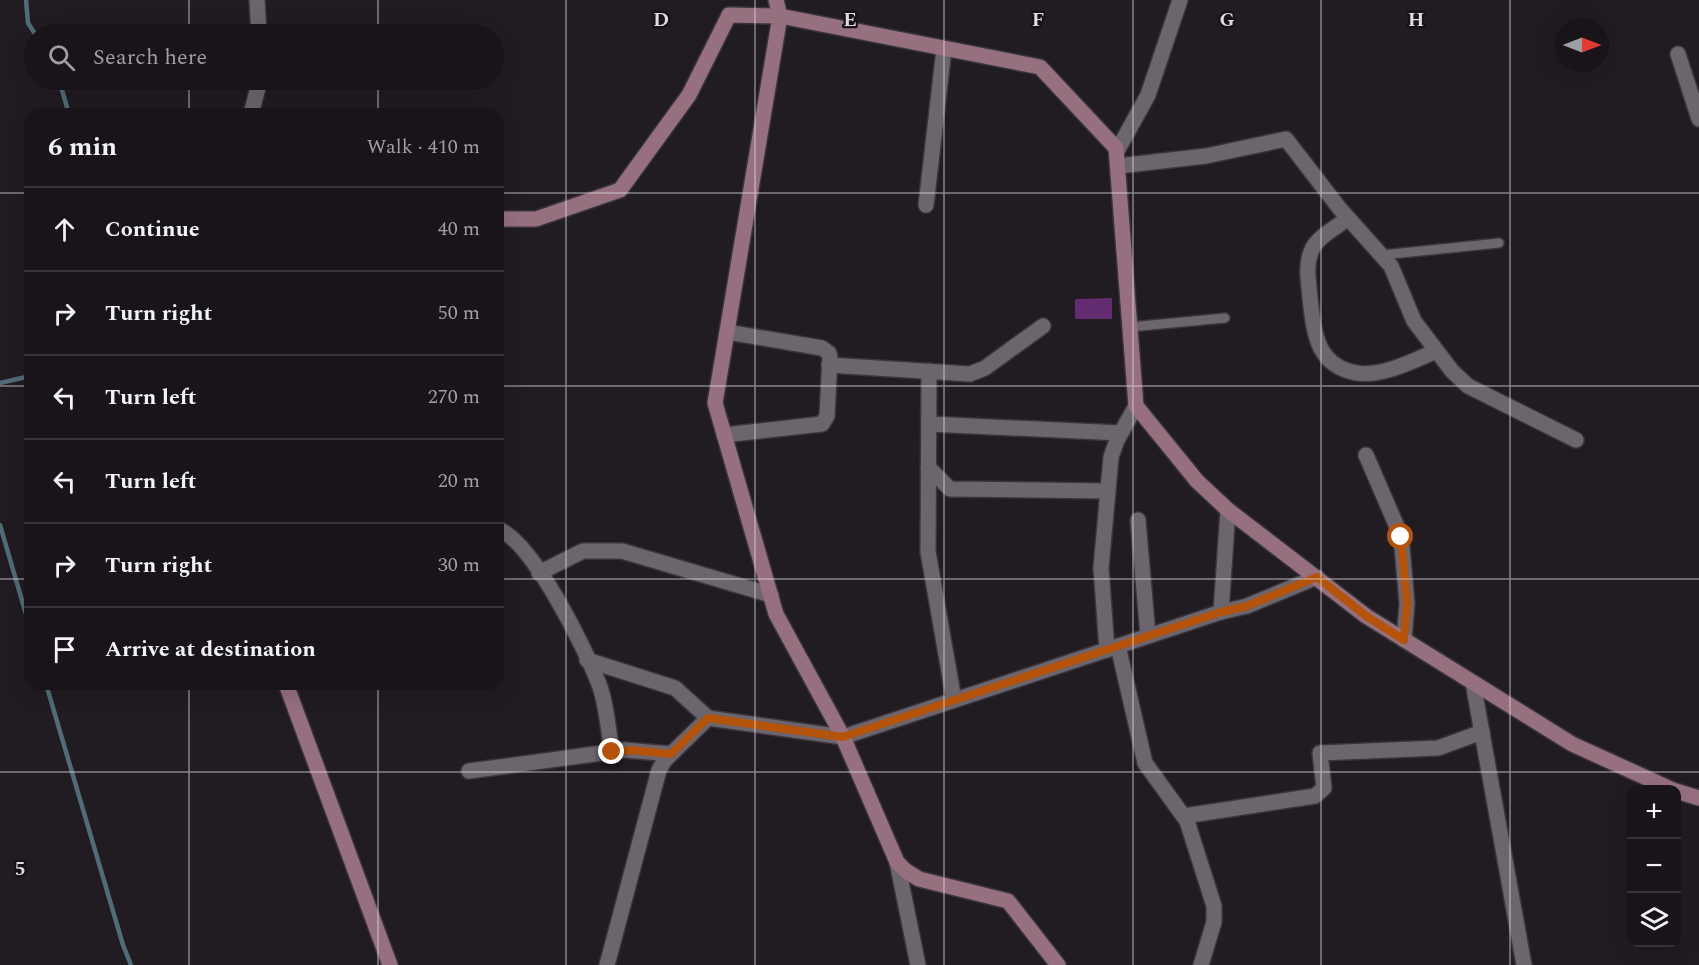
<!DOCTYPE html>
<html lang="en">
<head>
<meta charset="utf-8">
<style>
  :root { --surface:#19141a; --page:#221d23; --text:#f1f3f6; --muted:#9f9ea2; --line:#373339 }
  body { margin:0; font-family:Spectral,serif; background:var(--page); color:var(--text) }
  .controls { position:absolute; right:18px; bottom:18px; display:grid; overflow:hidden; border-radius:12px; box-shadow:0 6px 24px #0002 }
  .controls button { width:54px; height:54px; display:grid; place-items:center; padding:0; border:0; border-bottom:2px solid var(--line); background:var(--surface); color:var(--text); font:30px sans-serif }
  .compass { position:absolute; left:1555px; top:18px; width:54px; height:54px; border-radius:50%; background:var(--surface); box-shadow:0 6px 24px #0002; rotate:90deg }
  .stop { position:absolute; width:18px; height:18px; margin:-14px; border:4px solid #b45309; border-radius:50%; background:#fff }
  .stop.end { background:#b45309; border-color:#fff; box-shadow:0 2px 6px #0008 }
  .list { margin:0; padding:0; list-style:none }
  h2 { display:flex; justify-content:space-between; align-items:center; height:78px; margin:0; padding:0 24px; font-size:26px }
  h2 small { font-size:20px; font-weight:400; color:var(--muted) }
  .list li { display:grid; grid-template-columns:39px 1fr auto; gap:18px; align-items:center; box-sizing:border-box; height:84px; padding:0 24px; border-top:2px solid var(--line) }
  .list b { display:block; font-size:22px; white-space:nowrap }
  .list em { font-size:20px; font-style:normal; color:var(--muted) }
  .icon { flex:none; width:33px; height:33px; fill:none; stroke:currentColor; stroke-width:2; stroke-linecap:round; stroke-linejoin:round }
  .map { position:relative; flex:none; width:1699px; height:965px; overflow:hidden }
  .search { position:absolute; background:var(--surface); box-shadow:0 6px 24px #0002; left:24px; top:24px; width:480px; height:66px; display:flex; align-items:center; gap:15px; box-sizing:border-box; padding:0 21px; border-radius:33px; color:var(--muted); font-size:22px }
  .panel { position:absolute; background:var(--surface); box-shadow:0 6px 24px #0002; left:24px; top:108px; width:480px; height:582px; border-radius:18px }
  .map>svg:first-child { display:block }
  .lines { fill:none; stroke-linecap:round; stroke-linejoin:round }
  .stream { stroke:#506c76; stroke-width:4.5 }
  .building { fill:#642c70 }
  .lane-casing { stroke:#39353a; stroke-width:12 }
  .street-casing { stroke:#39353a; stroke-width:18 }
  .secondary-casing { stroke:#39353a; stroke-width:18 }
  .lane { stroke:#6c656d; stroke-width:9 }
  .street { stroke:#6c656d; stroke-width:15 }
  .secondary { stroke:#977080; stroke-width:15 }
  .route { stroke:#b45309; stroke-width:8 }
  .grid { fill:none; stroke:#dfdbe0; stroke-width:1.5; stroke-opacity:0.55 }
  .grid-label { font-size:20px; text-anchor:middle; font-weight:bold; fill:#dfdbe0; stroke:#171218; stroke-width:4.5; stroke-linejoin:round; paint-order:stroke }
</style>
</head>
<body>
<div class="map">
<svg width="1699" height="965" viewBox="0 0 1699 965">
  <rect width="100%" height="100%" fill="#211b22"/>
  <g class="lines">
    <g class="stream">
      <path d="M26 0 28 23 35 34"/>
      <path d="M59 80 69 114"/>
      <path d="M0 383 30 376"/>
      <path d="M0 525 30 628"/>
      <path d="M46 684 123 945 131 965"/>
    </g>
  </g>
  <path class="building" d="M1112 298V319H1075V299Z"/>
  <g class="lines">
    <g class="lane-casing">
      <g id="lane">
        <path d="M1382 255 1499 243"/>
        <path d="M1130 327 1225 318"/>
      </g>
    </g>
    <g class="street-casing">
      <g id="street">
        <path d="M257 0 259 34"/>
        <path d="M1678 54 1699 119"/>
        <path d="M251 114 260 80"/>
        <path d="M1117 151 1148 95 1180 0"/>
        <path d="M1118 166 1206 156 1286 139 1340 209 1391 266 1414 321 1452 371 1468 386 1576 440"/>
        <path d="M926 205 944 49"/>
        <path d="M1348 218C1336 228 1316 237 1311 252 1305 267 1309 283 1310 298 1314 332 1316 366 1357 373 1382 377 1413 361 1436 351"/>
        <path d="M829 365 970 374 985 368 1043 326"/>
        <path d="M929 371 928 552 954 700"/>
        <path d="M929 424 1121 433"/>
        <path d="M724 435 822 424 827 416 830 357 829 353 822 348 727 332"/>
        <path d="M1366 455 1401 536 1407 603 1404 640"/>
        <path d="M928 467 950 489 1108 491"/>
        <path d="M1138 520 1148 636"/>
        <path d="M498 529C533 542 585 648 599 684 607 705 608 730 612 752"/>
        <path d="M539 573 583 551H622L771 595"/>
        <path d="M1221 612 1228 510"/>
        <path d="M1118 646 1145 763 1187 821 1214 906V922L1201 965"/>
        <path d="M1107 650 1101 568 1111 457 1117 440 1136 406"/>
        <path d="M587 660 675 688 708 718"/>
        <path d="M1473 683 1524 965"/>
        <path d="M469 771 625 750 671 754"/>
        <path d="M1184 816 1315 796 1324 788 1320 753 1438 748 1482 732"/>
        <path d="M897 862 918 965"/>
        <path d="M607 965 659 770 665 760 708 718 843 737 1221 612 1247 606 1317 577"/>
      </g>
    </g>
    <g class="secondary-casing">
      <g id="secondary">
        <path d="M776 0 780 16 1040 67 1116 148 1136 406 1197 481 1228 510 1366 616 1572 744 1673 790"/>
        <path d="M498 219H536L620 190 689 95 729 15 780 16 715 403 776 614 843 737 897 862 906 871 919 879 1008 901 1058 965"/>
        <path d="M286 684 390 965"/>
        <path d="M1676 791 1699 798"/>
      </g>
    </g>
    <use href="#lane" class="lane"/>
    <use href="#street" class="street"/>
    <use href="#secondary" class="secondary"/>
  </g>
  <g class="lines">
    <path class="route" d="M612 752 632 750 671 754 708 718 843 737 1221 612 1247 606 1317 577 1366 616 1404 640 1407 603 1401 537"/>
  </g>
  <path class="grid" d="M189 0V34M378 0V34M566 0V965M755 0V965M944 0V965M1133 0V965M1321 0V965M1510 0V965M189 80V114M378 80V114M0 193H30M498 193H1699M0 386H30M498 386H1699M0 579H30M498 579H1699M189 684V965M378 684V965M0 772H1699"/>
  <g class="grid-label">
    <text x="661" y="26">D</text>
    <text x="850" y="26">E</text>
    <text x="1038" y="26">F</text>
    <text x="1227" y="26">G</text>
    <text x="1416" y="26">H</text>
    <text x="20" y="875">5</text>
  </g>
</svg>
<div class="controls">
<button>+</button>
<button>−</button>
<button><svg class="icon" aria-label="layers" viewBox="0 0 24 24"><path d="M12 4l9 5-9 5-9-5zM3 14l9 5 9-5"/></svg></button>
</div>
<svg class="compass" viewBox="-18 -18 36 36"><path d="M0-13l5 13h-10z" fill="#e53935"/><path d="M0 13l5-13h-10z" fill="#9f9ea2"/></svg>
<div class="stop" style="left:1401px;top:537px"></div>
<div class="stop end" style="left:612px;top:752px"></div>
<div class="search"><svg class="icon" aria-label="search" viewBox="0 0 24 24"><circle cx="10" cy="10" r="6"/><path d="M15 15l6 6"/></svg>Search here</div>
<section class="panel">
<h2>6 min<small>Walk · 410 m</small></h2>
<ul class="list">
<li><svg class="icon" aria-label="ahead" viewBox="0 0 24 24"><path d="M12 20V5M6 11l6-6 6 6"/></svg><div><b>Continue</b></div><em>40 m</em></li>
<li><svg class="icon" aria-label="right" viewBox="0 0 24 24"><path d="M7 20v-9h11M14 6l5 5-5 5"/></svg><div><b>Turn right</b></div><em>50 m</em></li>
<li><svg class="icon" aria-label="left" viewBox="0 0 24 24"><path d="M17 20v-9H6M10 6l-5 5 5 5"/></svg><div><b>Turn left</b></div><em>270 m</em></li>
<li><svg class="icon" aria-label="left" viewBox="0 0 24 24"><path d="M17 20v-9H6M10 6l-5 5 5 5"/></svg><div><b>Turn left</b></div><em>20 m</em></li>
<li><svg class="icon" aria-label="right" viewBox="0 0 24 24"><path d="M7 20v-9h11M14 6l5 5-5 5"/></svg><div><b>Turn right</b></div><em>30 m</em></li>
<li><svg class="icon" aria-label="arrive" viewBox="0 0 24 24"><path d="M6 21V4h12l-3 4 3 4H6"/></svg><div><b>Arrive at destination</b></div></li>
</ul>
</section>
</div>
</body>
</html>
